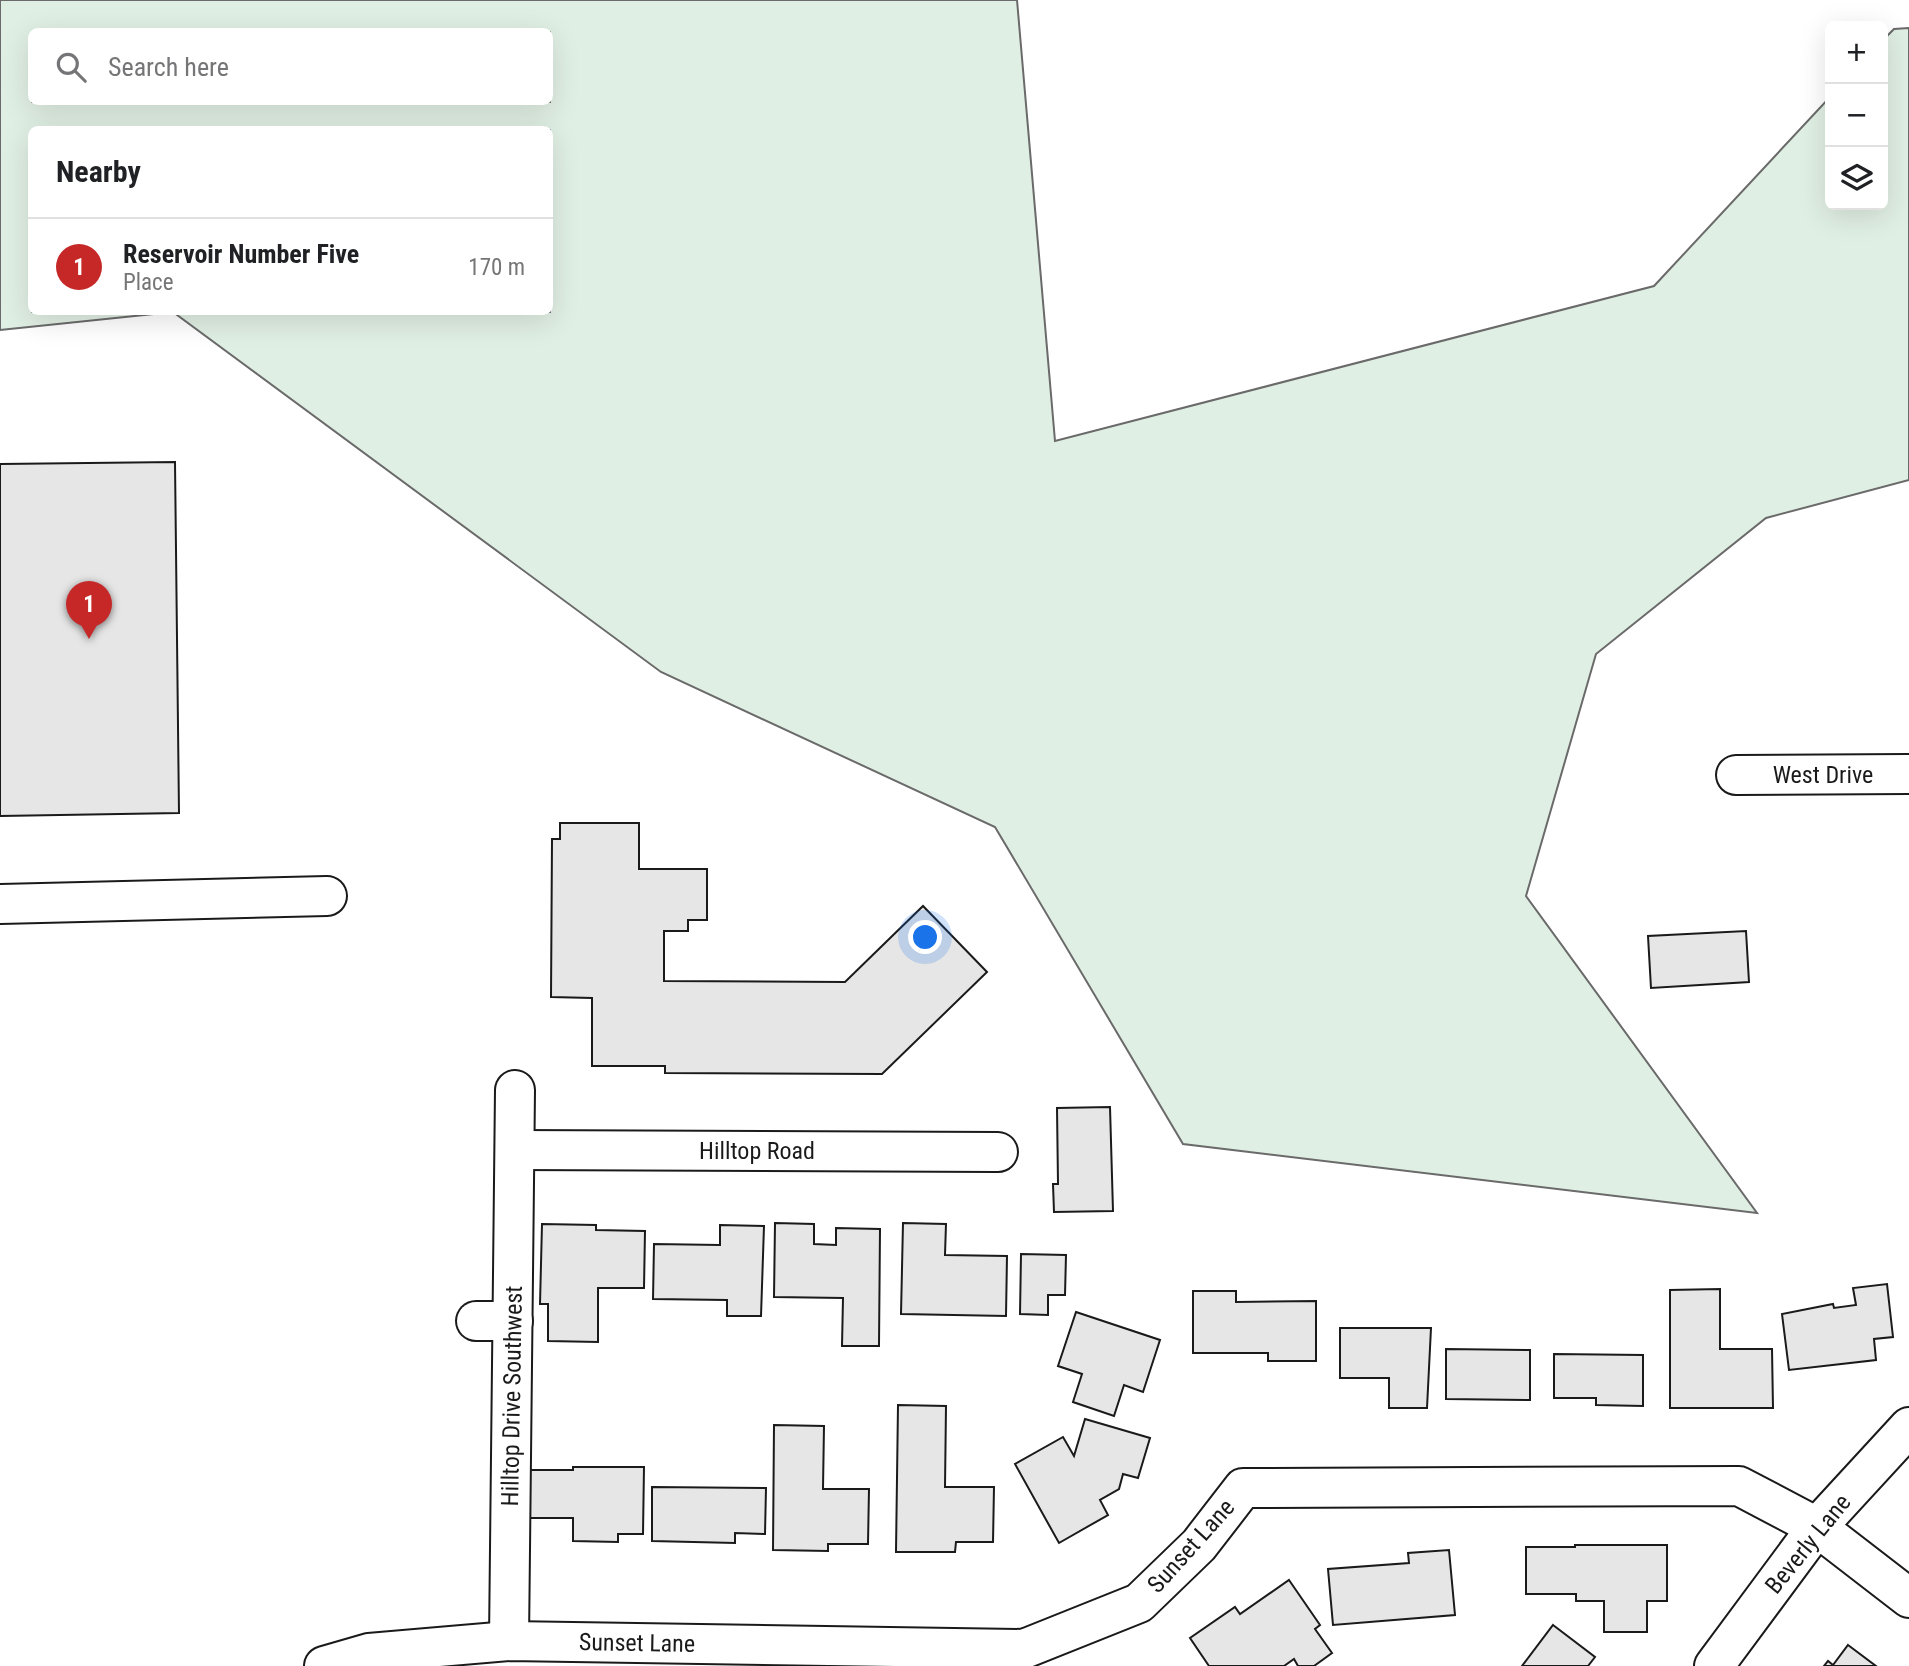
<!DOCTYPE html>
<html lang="en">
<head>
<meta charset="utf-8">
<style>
  :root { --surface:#fff; --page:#f2f2f2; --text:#202124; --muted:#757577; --line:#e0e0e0; --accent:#c62828 }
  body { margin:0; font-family:"Roboto Condensed",sans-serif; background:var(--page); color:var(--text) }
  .controls { position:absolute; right:21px; top:21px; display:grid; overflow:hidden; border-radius:10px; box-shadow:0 7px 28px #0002 }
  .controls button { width:63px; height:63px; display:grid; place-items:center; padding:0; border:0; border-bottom:2px solid var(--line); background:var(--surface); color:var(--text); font:35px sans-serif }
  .you { position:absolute; left:926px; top:938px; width:24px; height:24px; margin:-18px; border:5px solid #fff; border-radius:50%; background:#1a73e8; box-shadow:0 0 0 10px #1a73e833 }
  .badge { display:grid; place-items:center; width:46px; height:46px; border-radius:50%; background:var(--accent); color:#fff; font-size:23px; font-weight:700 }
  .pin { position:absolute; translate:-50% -58px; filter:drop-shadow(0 2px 4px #0008) }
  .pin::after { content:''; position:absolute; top:37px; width:24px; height:21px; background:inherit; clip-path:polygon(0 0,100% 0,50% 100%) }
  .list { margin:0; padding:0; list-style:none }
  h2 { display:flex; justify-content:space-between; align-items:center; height:91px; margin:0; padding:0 28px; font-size:30px }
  h2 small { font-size:23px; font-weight:400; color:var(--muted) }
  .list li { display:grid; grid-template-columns:46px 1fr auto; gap:21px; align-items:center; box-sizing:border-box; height:98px; padding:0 28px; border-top:2px solid var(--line) }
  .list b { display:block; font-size:26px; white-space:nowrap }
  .list p { margin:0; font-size:23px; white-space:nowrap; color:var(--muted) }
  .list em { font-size:23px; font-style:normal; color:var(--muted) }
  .icon { flex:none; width:38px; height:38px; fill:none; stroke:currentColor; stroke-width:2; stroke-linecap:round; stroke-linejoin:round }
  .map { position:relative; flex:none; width:1909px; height:1666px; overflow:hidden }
  .search { position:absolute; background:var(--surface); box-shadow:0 7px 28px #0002; left:28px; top:28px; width:525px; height:77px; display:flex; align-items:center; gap:18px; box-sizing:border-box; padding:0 24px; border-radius:10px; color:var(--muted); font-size:26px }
  .panel { position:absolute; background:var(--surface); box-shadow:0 7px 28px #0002; left:28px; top:126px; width:525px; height:189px; border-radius:10px }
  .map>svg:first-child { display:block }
  .green { fill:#e0efe3; stroke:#6a6a6a; stroke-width:2; fill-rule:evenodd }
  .building { fill:#e6e6e6; stroke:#1a1a1a; stroke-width:2 }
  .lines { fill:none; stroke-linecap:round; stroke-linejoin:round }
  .minor-casing { stroke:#1a1a1a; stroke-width:42 }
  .minor { stroke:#fff; stroke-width:38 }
  .labels { text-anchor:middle; stroke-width:5; stroke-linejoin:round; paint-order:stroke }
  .street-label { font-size:24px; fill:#1a1a1a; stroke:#fff }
</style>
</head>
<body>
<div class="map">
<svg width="1909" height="1666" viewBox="0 0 1909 1666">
  <rect width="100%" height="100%" fill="#fff"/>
  <path class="green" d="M0 0H1017L1055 441 1654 286 1830 97V205H1883V40L1894 29 1909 28V480L1766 518 1596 654 1526 896 1757 1213 1183 1144 995 827 661 672 173 312 0 330ZM32 32H550V102H32ZM32 130H550V312H32Z"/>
  <g class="building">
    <path d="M175 462 179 813 0 816V464Z"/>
    <path d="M560 823H639V869H707V920H688V931H664V981L845 982 923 906 987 972 882 1074 665 1073V1066H592V998L551 997 552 839H560Z"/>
    <path d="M1746 931 1749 982 1651 988 1648 936Z"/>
    <path d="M1110 1107 1113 1211 1054 1212 1053 1184H1058L1057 1108Z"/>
    <path d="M775 1223 814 1224V1244L836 1245V1228L880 1229 879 1346H842L843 1298 774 1297Z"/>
    <path d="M903 1223 946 1224 945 1255 1007 1256 1006 1316 901 1314Z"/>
    <path d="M542 1224 596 1225V1230L645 1231 644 1288H598V1342L548 1341V1304H540Z"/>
    <path d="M720 1225 764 1226 761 1316H727V1300L653 1299 654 1244 720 1245Z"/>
    <path d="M1021 1254 1066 1255 1065 1295H1048V1315L1020 1314Z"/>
    <path d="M1887 1284 1893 1337 1874 1339 1876 1360 1789 1370 1782 1314 1833 1304 1834 1308 1856 1305 1853 1288Z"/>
    <path d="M1720 1289V1349H1772L1773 1408H1670V1290Z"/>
    <path d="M1193 1291H1236V1302L1316 1301V1361H1268V1353H1193Z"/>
    <path d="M1076 1312 1160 1340 1143 1392 1124 1385 1114 1416 1073 1402 1082 1374 1058 1366Z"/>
    <path d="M1340 1328H1431L1427 1408H1389V1378H1340Z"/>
    <path d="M1446 1349 1530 1350V1400L1446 1399Z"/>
    <path d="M1554 1354 1643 1355V1406L1596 1405V1398H1554Z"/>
    <path d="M898 1405 946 1406 945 1487H994L993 1542H956L955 1552H896Z"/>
    <path d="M1085 1419 1150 1438 1138 1478 1123 1474 1119 1489 1100 1500 1108 1515 1059 1543 1015 1464 1063 1437 1074 1456Z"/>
    <path d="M774 1425 824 1426 823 1489H869L868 1544H828V1551L773 1550Z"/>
    <path d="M573 1467H644L643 1534H618V1542L573 1541V1518H526V1470H573Z"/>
    <path d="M652 1487 766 1488 765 1534 735 1533V1543L652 1541Z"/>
    <path d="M1575 1545H1667V1601H1647V1632H1604V1601H1576V1594H1526V1547H1575Z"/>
    <path d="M1449 1550 1455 1615 1333 1625 1328 1569 1409 1563 1408 1553Z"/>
    <path d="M1289 1580 1320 1625 1315 1629 1332 1653 1314 1666H1298L1294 1659 1284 1666H1209L1190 1638 1235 1607 1240 1614Z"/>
    <path d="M1553 1625 1595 1657 1588 1666H1522Z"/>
    <path d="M1848 1645 1876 1666H1824L1828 1661 1833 1665Z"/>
  </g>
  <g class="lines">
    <g class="minor-casing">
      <g id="minor">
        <path d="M1736 775 1909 774"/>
        <path d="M0 904 327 896"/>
        <path d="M515 1150 998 1152"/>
        <path d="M476 1321H513"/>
        <path d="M509 1641 515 1090"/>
        <path d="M324 1666 369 1653 509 1641 1024 1649 1139 1603 1199 1545 1243 1488 1739 1486 1817 1527 1909 1598"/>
        <path d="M1714 1666 1817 1527 1909 1427"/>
      </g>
    </g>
    <use href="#minor" class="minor"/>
  </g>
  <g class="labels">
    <g class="street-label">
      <text x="1823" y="783">West Drive</text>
      <text x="757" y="1159">Hilltop Road</text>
      <text transform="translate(512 1396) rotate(-89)" y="8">Hilltop Drive Southwest</text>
      <text transform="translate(1808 1544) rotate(-51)" y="8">Beverly Lane</text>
      <text transform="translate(1191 1546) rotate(-48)" y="8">Sunset Lane</text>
      <text transform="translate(637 1643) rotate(1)" y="8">Sunset Lane</text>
    </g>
  </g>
</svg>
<div class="controls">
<button>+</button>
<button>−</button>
<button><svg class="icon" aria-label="layers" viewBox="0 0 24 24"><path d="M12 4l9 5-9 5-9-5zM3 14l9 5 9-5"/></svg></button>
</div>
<div class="you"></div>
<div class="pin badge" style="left:89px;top:639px">1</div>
<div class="search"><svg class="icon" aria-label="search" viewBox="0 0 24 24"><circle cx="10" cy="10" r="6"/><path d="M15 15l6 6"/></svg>Search here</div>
<section class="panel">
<h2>Nearby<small></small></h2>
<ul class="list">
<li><span class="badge">1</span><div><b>Reservoir Number Five</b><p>Place</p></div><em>170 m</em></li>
</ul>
</section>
</div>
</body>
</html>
